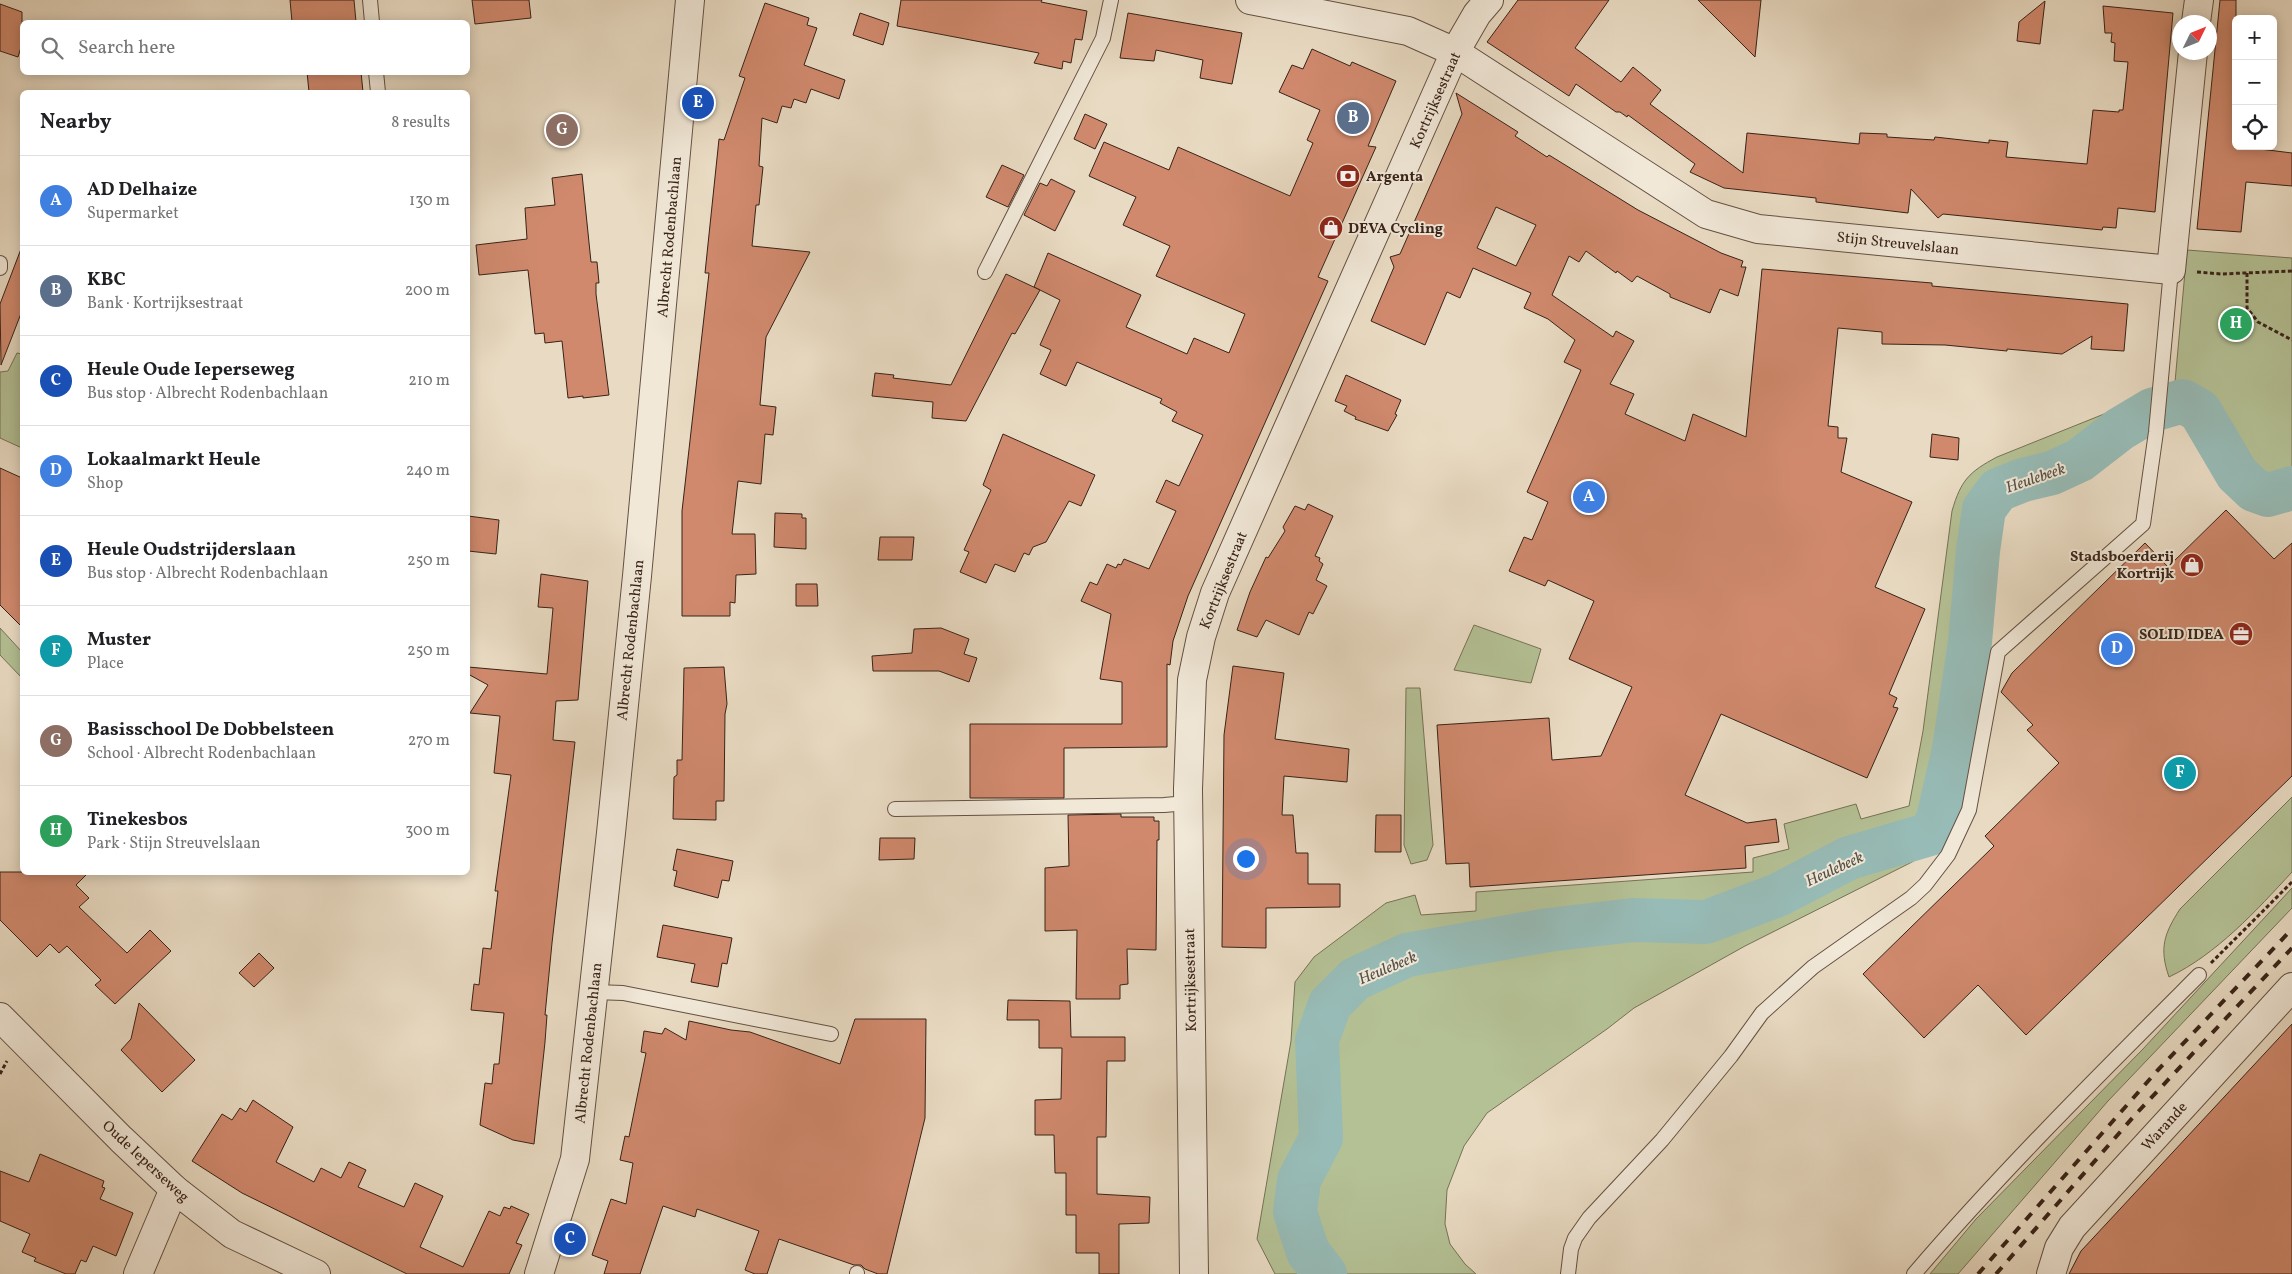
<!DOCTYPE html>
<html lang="en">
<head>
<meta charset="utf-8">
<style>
  :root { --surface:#fff; --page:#f6f6f6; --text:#202124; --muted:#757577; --line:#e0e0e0; --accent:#ea580c }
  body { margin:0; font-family:Vollkorn,serif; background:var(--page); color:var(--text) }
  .controls { position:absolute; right:15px; top:15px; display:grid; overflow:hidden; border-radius:8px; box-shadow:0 2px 12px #0003 }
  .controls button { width:45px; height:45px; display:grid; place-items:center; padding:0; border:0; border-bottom:1px solid var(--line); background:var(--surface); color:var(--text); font:25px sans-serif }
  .compass { position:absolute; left:2172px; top:15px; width:45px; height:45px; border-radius:50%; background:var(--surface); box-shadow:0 2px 12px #0003; rotate:47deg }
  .you { position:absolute; left:1245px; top:858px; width:18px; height:18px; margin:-12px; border:4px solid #fff; border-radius:50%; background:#1a73e8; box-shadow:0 0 0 8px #1a73e833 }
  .badge { display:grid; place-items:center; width:32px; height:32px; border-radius:50%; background:var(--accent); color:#fff; font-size:16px; font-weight:700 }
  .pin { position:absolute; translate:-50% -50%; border:2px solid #fff; box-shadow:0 1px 5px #0006 }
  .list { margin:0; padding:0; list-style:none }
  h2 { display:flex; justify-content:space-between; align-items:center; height:65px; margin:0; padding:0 20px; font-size:21px }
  h2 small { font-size:16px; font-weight:400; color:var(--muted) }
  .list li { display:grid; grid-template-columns:32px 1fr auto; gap:15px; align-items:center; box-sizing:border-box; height:90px; padding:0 20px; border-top:1px solid var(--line) }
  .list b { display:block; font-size:19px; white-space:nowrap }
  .list p { margin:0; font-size:16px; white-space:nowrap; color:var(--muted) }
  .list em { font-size:16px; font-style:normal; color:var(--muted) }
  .icon { flex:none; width:28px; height:28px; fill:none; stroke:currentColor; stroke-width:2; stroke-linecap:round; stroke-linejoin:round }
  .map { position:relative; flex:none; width:2292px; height:1274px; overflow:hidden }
  .search { position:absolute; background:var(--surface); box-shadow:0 2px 12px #0003; left:20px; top:20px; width:450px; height:55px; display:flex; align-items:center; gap:12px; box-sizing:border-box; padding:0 18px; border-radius:8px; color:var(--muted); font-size:19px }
  .panel { position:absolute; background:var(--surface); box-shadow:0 2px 12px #0003; left:20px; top:90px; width:450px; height:785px; border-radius:8px }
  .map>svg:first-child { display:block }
  .green { fill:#b4c195; stroke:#767256 }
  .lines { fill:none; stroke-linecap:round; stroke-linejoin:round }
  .river { stroke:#97bbb6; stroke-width:44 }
  .building { fill:#d0896d; stroke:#382218; fill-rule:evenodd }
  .service-casing { stroke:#645043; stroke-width:16 }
  .minor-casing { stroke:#645043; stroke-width:30 }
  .tertiary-casing { stroke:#645043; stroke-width:30 }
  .path { stroke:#382218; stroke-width:3; stroke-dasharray:4 2.5; stroke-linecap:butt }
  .service { stroke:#f1e8d8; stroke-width:14 }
  .minor { stroke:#f1e8d8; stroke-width:28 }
  .tertiary { stroke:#f1e8d8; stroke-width:28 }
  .rail { stroke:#382218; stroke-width:4; stroke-dasharray:9 9; stroke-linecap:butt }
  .labels { text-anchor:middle; stroke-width:4; stroke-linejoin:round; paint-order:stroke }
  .street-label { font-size:15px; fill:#382218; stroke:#f1e8d8 }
  .poi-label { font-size:15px; font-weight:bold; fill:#382218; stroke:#f1e8d8; text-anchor:start }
  .water-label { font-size:16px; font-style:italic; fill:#545047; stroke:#f1e8d8 }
</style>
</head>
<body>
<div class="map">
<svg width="2292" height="1274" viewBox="0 0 2292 1274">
  <rect width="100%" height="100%" fill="#e9dbc3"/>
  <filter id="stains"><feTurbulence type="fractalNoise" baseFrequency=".004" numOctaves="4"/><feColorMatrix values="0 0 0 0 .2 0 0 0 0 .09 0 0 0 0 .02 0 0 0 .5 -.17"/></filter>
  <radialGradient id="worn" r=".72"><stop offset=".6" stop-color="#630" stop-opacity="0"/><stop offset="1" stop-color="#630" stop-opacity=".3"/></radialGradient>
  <g class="green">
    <path d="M2187 250 2292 258V479C2277 484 2265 482 2251 476L2202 393 2193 389 2174 393Z"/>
    <path d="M17 353 22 354V448L0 438V372L8 371Z"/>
    <path d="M2124 406 2134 411 2143 427 2130 446 2082 482 2011 502 2002 516 1993 550 1988 597 1977 647 1962 805 1929 799 1925 825 1911 833 1834 857 1799 872 1743 901 1622 910 1439 939 1386 955 1331 988 1320 1003 1310 1033 1314 1125 1287 1188V1208L1291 1225 1316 1274H1275L1257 1239 1291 1041 1295 982 1314 957 1386 903 1415 895 1421 915 1476 911V892L1753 872V858L1789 849 1784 824 1856 804 1861 819 1909 806 1923 731 1952 511C1961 480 1969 472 1997 457Z"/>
    <path d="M1474 625 1541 649 1531 683 1454 670Z"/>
    <path d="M0 628 22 652V678L0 655Z"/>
    <path d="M1406 688H1420L1433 845 1427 860 1411 864 1404 845Z"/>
    <path d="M2292 797V872C2256 911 2217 954 2169 977 2159 948 2164 934 2180 909Z"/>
    <path d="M1910 847 1914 861 1745 946 1634 1008 1607 1029 1487 1113 1464 1146 1447 1190 1445 1224 1450 1244 1465 1264 1476 1274H1331L1307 1236 1302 1211 1305 1191 1325 1141 1322 1068 1325 1025 1337 1006 1352 992 1389 967 1460 950 1494 947 1561 937 1736 926 1839 871Z"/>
    <path d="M2292 888V908L2108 1101 1958 1274H1930L1976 1219 2143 1049Z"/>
  </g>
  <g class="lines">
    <path class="river" d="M1325 1274 1308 1252 1295 1212 1299 1180 1321 1138 1317 1040 1330 1004 1355 979 1407 955 1548 930 1633 920 1706 922 1778 895 1849 858 1930 834 1938 819 1954 749 1970 642 1978 551 1984 509 1998 490 2023 480 2052 473 2080 460 2120 429 2152 410 2183 401 2200 411 2237 474 2254 490 2268 495 2292 488"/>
  </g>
  <g class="building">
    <path d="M290 0H354L356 22H292Z"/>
    <path d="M472 0H529L531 18 475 24Z"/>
    <path d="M901 0H1042L1041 2 1087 11 1082 40 1075 39 1071 63 1063 61 1062 69 1034 63 1039 53 897 26Z"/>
    <path d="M1518 0H1609L1575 48 1621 82 1633 67 1661 90 1650 104 1743 173 1747 133 1859 144 1860 133 1887 134V137L1934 140 1935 137 1989 143V140L2008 142 2006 157 2087 164 2093 110 2119 112V110H2123L2128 62 2114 61 2115 43 2111 42 2112 33H2105L2103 6 2173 13 2155 212 2118 208 2116 228 2103 227 2102 230 1943 214 1938 218 1911 189 1908 213 1816 202V198L1724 188 1690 172 1695 164 1628 115 1627 117 1620 112H1616L1576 84 1569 96 1487 42Z"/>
    <path d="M1698 0H1761L1755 57Z"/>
    <path d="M2220 0H2236V146L2292 153V186L2246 182 2241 232 2197 229Z"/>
    <path d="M2045 1 2040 44 2017 41 2019 22Z"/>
    <path d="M765 3 809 18 807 25 817 28 804 65 845 80 839 99 811 89 806 103 794 99 791 108 782 106 777 123 762 118 759 166 763 167 759 205H756L752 246 810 252 766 337 760 405 776 407 773 435 765 434 761 484 738 481 732 534H755L756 574 736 575 735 603 730 602V616H682V511L709 273H705L719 139 724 140 745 78 739 76Z"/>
    <path d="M0 4 22 12V44L18 57 0 51Z"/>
    <path d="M860 13 889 23 883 45 853 35Z"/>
    <path d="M1128 13 1242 33 1232 84 1200 78 1203 60 1156 50 1154 61 1120 58Z"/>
    <path d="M1312 49 1350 66 1352 62 1396 81 1368 146 1376 147 1318 277 1328 281 1188 596 1173 641 1170 665 1167 664V747L1064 748V798H970V724H1122V682L1100 679 1111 614 1081 601 1090 582 1097 585 1107 564 1116 568 1118 564 1121 565 1124 559 1149 569 1176 511 1156 502 1166 480 1179 486 1203 435 1172 421 1177 412 1160 403 1162 399 1077 362 1066 386 1040 374 1051 350 1040 345 1060 300 1034 287 1048 253 1141 295 1126 327 1187 354 1194 338 1229 353 1245 314 1156 276 1170 246 1123 225 1136 197 1089 176 1104 142 1169 170 1178 147 1290 196 1313 143 1307 140 1320 110 1279 92 1292 65 1303 69Z"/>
    <path d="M307 72H361L363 92H309Z"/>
    <path d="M1456 93 1518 132 1515 136 1547 157 1549 155 1638 210 1721 253 1743 261 1741 267H1746L1738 296 1720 289 1710 313 1670 297V294L1637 276 1632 282 1617 271 1616 273 1586 251 1579 262 1569 256 1552 295 1613 337 1616 331 1634 341 1610 384 1634 394 1625 414 1685 441 1693 414 1746 437 1762 269 1932 283V286L2128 304 2124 351 2091 349 2092 336 2062 354 2007 349V351L1945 345 1882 344V332L1838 328 1828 426 1838 427V438H1847L1841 472 1912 502 1875 587 1925 609 1889 694 1897 698 1893 707 1898 708 1867 778 1721 714 1685 795 1747 823 1776 819 1779 842 1745 846 1746 868 1470 887 1469 863 1446 864 1437 725 1549 718 1552 760 1601 756 1632 687 1569 659 1594 601 1548 580 1545 586 1509 571 1524 537 1532 540 1548 502 1527 492 1581 370 1564 362 1575 340 1548 319 1524 308 1531 293 1473 268 1460 298 1447 292 1425 345 1371 321 1394 267 1390 257 1400 254 1462 114ZM1496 207 1536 225 1516 266 1477 248Z"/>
    <path d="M1085 114 1107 124 1095 149 1074 139Z"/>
    <path d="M1002 165 1024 175 1008 207 986 197Z"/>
    <path d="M582 174 591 262H597L599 283H596V294L609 395 583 398V396L568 398 562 341 545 343 544 333 535 334 528 270 479 275 476 245 527 239 525 208 555 205 552 178Z"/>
    <path d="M1051 179 1075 191 1055 231 1024 215 1040 183 1047 186Z"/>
    <path d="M21 249 22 311 1 365 0 304Z"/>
    <path d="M1006 274 1040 290 1015 334 1012 333 966 421 932 418 933 402 872 396 875 373 894 375 893 378 951 385Z"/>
    <path d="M1346 375 1401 400 1395 414 1397 415 1388 431 1355 419 1356 417 1344 411 1347 406 1335 401Z"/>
    <path d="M1003 434 1095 475 1081 506 1069 501 1046 542 1033 547 1029 555 1024 553 1015 572 995 564 986 583 960 572 969 552 964 550 991 490 983 485Z"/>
    <path d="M1932 434 1959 438 1958 460 1930 457Z"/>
    <path d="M0 468 22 478V627L0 605Z"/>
    <path d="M1308 504 1333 516 1315 556 1320 558 1319 561 1323 564 1316 580 1327 586 1313 614 1309 612 1299 635 1266 620 1257 637 1237 630 1250 592 1266 557 1268 558 1285 531 1283 527 1295 506 1305 510Z"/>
    <path d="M2226 510 2274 559 2292 543V776L2026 1035 1978 985 1924 1038 1863 974 1994 846 1985 836 2059 763 2027 730 2033 725 2001 692 2012 673 2145 543 2168 567Z"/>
    <path d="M775 513 802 514V518H806V549L774 547Z"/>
    <path d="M468 516 499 520 496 554 468 551Z"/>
    <path d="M880 537H914L912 560H878Z"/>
    <path d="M541 574 588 581 578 700 556 701 553 740 575 742 552 943 545 1015H547L545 1042 534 1144 513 1140 480 1125 485 1083 492 1084 494 1064H499L504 1013 471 1010 474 984 479 985 483 948 491 949 498 891H495L511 775 494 773 500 716 470 713 488 685 468 674V667L547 674 553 608 538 607Z"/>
    <path d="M796 584H817L818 606H796Z"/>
    <path d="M941 628 969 639 964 654 977 658 969 682 939 671H873L872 656 912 653 914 629Z"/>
    <path d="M1233 666 1284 673 1275 739 1349 749 1347 782 1284 776 1282 815H1293L1296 853H1308V884H1340V907L1266 908V948L1222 947 1224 735Z"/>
    <path d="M724 667 727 704 725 714 724 801H716V820L673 819 674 777 677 775V760H682L684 668Z"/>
    <path d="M1121 814V817H1154V821H1159V840H1157L1156 950 1127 949 1128 984 1120 985V999H1076L1077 930 1045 931V868L1069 866 1068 815Z"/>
    <path d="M1376 815H1401V852H1375Z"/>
    <path d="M880 838H915L914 859 879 860Z"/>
    <path d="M677 849 733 861 729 881 722 880 718 898 674 886 677 871 673 870Z"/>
    <path d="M0 872H89L76 885 89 898 79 907 127 953 150 930 171 951 115 1004 95 985 101 980 67 946 59 953 50 944 37 957 0 920Z"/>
    <path d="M663 925 732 938 727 964 722 963 718 987 691 982 695 964 657 957Z"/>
    <path d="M259 953 274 968 254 987 239 973Z"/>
    <path d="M1008 1000 1070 1001 1071 1037H1125V1061H1107L1106 1137H1097V1194L1150 1197 1149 1223 1119 1224V1274H1099V1253H1076V1215H1066V1173H1055L1054 1135H1035V1100L1061 1099 1062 1048H1039V1020H1007Z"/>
    <path d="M139 1003 195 1060 162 1092 121 1050 131 1039Z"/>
    <path d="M855 1019H926L925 1118 887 1274H878L865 1269 861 1265H854L779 1239 767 1274H755L745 1270 759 1231 697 1209 695 1217 663 1206 640 1274H604L608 1261 592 1255 611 1199 626 1204 633 1163 620 1160 625 1136 629 1137 646 1053 641 1052 644 1031 662 1034 665 1028 686 1040 689 1021 731 1030 750 1032 840 1064Z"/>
    <path d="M2292 1024V1274H2069L2081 1251Z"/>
    <path d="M253 1100 293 1127 276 1162 314 1182 321 1168 341 1178 349 1162 366 1170 358 1187 404 1207 415 1183 443 1196 420 1247 463 1267 489 1211 500 1216 504 1207 510 1209 511 1206 529 1214 516 1243 522 1245 509 1274H407L242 1193 192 1161 222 1114 232 1120 240 1108 246 1112Z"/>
    <path d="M40 1154 104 1181 102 1187 105 1188 100 1199 133 1213 116 1256 93 1246 86 1262 81 1260 75 1274H66L34 1261 36 1258 22 1252 30 1234 0 1221V1171L29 1182Z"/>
  </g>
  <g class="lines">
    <g class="service-casing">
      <g id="service">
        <path d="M370 0 372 22"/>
        <path d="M376 72 378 92"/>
        <path d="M0 263V268"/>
        <path d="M985 272 1103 38 1111 0"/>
        <path d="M895 809 1164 805 1188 803"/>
        <path d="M594 992 623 993 831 1034"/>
        <path d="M857 1274V1273"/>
        <path d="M1568 1274 1571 1249 1575 1238 1589 1218 1662 1140 1731 1056 1762 1013 1813 967 1911 898 1925 885 1948 855 1969 810 1998 652 2143 524 2156 432 2171 270"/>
        <path d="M1914 1274C2004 1169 2102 1072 2199 975"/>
      </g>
    </g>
    <g class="minor-casing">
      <g id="minor">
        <path d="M1250 0 1408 31 1455 52 1706 214 1758 229 2171 270 2193 52"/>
        <path d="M2196 22 2199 0"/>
        <path d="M0 1017 121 1139 174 1189 232 1234 316 1274"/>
        <path d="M138 1274 174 1189"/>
        <path d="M539 1274 575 1159 611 833 637 576 690 0"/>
        <path d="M2051 1274 2059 1248 2072 1227 2292 987"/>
      </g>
    </g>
    <g class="tertiary-casing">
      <path id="tertiary" d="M1194 1274 1188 789 1192 680 1201 637 1215 593 1455 52 1477 14 1489 0"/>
    </g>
    <g class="path">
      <path d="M2197 272 2221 274 2292 271"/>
      <path d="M2247 273V308L2258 322 2292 340"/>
      <path d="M2211 963 2292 882"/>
      <path d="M0 1074 7 1061"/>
    </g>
    <use href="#service" class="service"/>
    <use href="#minor" class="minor"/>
    <use href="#tertiary" class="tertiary"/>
    <g class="rail">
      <path d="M1978 1274 2157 1071 2292 929"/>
      <path d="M1996 1274 2135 1115 2292 948"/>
    </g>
  </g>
  <defs>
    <g id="bank-disc" transform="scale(1.25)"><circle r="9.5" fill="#8f2418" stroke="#f1e8d8"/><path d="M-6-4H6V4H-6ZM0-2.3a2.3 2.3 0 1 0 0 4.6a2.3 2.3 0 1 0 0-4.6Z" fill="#fff"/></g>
    <g id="shop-disc" transform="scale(1.25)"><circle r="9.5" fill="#8f2418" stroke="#f1e8d8"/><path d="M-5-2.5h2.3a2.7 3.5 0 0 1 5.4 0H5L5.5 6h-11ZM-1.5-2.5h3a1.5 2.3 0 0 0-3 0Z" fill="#fff"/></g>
    <g id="office-disc" transform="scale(1.25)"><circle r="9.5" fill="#8f2418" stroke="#f1e8d8"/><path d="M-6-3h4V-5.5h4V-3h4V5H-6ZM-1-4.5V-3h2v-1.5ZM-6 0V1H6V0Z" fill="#fff"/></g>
  </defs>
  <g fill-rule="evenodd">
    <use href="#bank-disc" x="1348" y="176"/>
    <use href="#shop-disc" x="1331" y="228"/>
    <use href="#shop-disc" x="2192" y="565"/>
    <use href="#office-disc" x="2241" y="634"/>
  </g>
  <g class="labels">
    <g class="street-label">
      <text transform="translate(1435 100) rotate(-66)" y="5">Kortrijksestraat</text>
      <text transform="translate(669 237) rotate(-85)" y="5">Albrecht Rodenbachlaan</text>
      <text transform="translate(1898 243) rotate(6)" y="5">Stijn Streuvelslaan</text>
      <text transform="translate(1223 580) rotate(-68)" y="5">Kortrijksestraat</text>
      <text transform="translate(630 640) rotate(-84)" y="5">Albrecht Rodenbachlaan</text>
      <text transform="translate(1190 980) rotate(-91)" y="5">Kortrijksestraat</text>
      <text transform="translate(588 1043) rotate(-84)" y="5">Albrecht Rodenbachlaan</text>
      <text transform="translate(2164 1126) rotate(-48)" y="5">Warande</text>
      <text transform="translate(146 1161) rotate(43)" y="5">Oude Ieperseweg</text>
    </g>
    <g class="poi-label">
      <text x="1366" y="181">Argenta</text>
      <text x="1348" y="233">DEVA Cycling</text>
      <text x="2174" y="561" text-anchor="end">Stadsboerderij<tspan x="2174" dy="17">Kortrijk</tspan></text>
      <text x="2224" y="639" text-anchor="end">SOLID IDEA</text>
    </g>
    <g class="water-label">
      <text transform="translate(2035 477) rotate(-19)" y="6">Heulebeek</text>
      <text transform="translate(1834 868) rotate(-25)" y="6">Heulebeek</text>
      <text transform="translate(1387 967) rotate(-23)" y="6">Heulebeek</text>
    </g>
  </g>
  <rect width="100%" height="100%" filter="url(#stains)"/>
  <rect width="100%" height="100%" fill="url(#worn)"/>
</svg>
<div class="controls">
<button>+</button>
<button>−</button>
<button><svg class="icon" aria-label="locate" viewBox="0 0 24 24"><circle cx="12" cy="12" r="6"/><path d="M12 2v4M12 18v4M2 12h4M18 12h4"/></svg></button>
</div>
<svg class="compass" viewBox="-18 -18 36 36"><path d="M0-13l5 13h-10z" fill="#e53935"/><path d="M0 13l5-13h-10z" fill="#757577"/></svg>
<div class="you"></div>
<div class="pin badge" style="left:1589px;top:497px;background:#3f7fe0">A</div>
<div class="pin badge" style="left:1353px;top:118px;background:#5c6f8a">B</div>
<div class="pin badge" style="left:570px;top:1239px;background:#1a4fb4">C</div>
<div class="pin badge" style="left:2117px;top:649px;background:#3f7fe0">D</div>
<div class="pin badge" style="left:698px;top:103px;background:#1a4fb4">E</div>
<div class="pin badge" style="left:2180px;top:773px;background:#0f9aa8">F</div>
<div class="pin badge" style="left:562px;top:130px;background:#8d6e63">G</div>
<div class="pin badge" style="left:2236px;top:324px;background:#2e9e5b">H</div>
<div class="search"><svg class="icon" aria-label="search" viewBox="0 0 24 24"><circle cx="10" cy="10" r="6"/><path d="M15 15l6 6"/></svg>Search here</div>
<section class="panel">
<h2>Nearby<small>8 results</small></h2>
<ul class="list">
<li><span class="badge" style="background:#3f7fe0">A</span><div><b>AD Delhaize</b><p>Supermarket</p></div><em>130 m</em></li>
<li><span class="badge" style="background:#5c6f8a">B</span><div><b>KBC</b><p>Bank · Kortrijksestraat</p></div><em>200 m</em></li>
<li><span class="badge" style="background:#1a4fb4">C</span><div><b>Heule Oude Ieperseweg</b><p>Bus stop · Albrecht Rodenbachlaan</p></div><em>210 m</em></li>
<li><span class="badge" style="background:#3f7fe0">D</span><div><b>Lokaalmarkt Heule</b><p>Shop</p></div><em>240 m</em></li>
<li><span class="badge" style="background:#1a4fb4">E</span><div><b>Heule Oudstrijderslaan</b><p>Bus stop · Albrecht Rodenbachlaan</p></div><em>250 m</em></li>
<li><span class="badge" style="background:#0f9aa8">F</span><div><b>Muster</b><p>Place</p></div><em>250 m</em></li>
<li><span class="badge" style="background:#8d6e63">G</span><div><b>Basisschool De Dobbelsteen</b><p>School · Albrecht Rodenbachlaan</p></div><em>270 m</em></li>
<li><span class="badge" style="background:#2e9e5b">H</span><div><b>Tinekesbos</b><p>Park · Stijn Streuvelslaan</p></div><em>300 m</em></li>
</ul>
</section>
</div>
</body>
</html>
